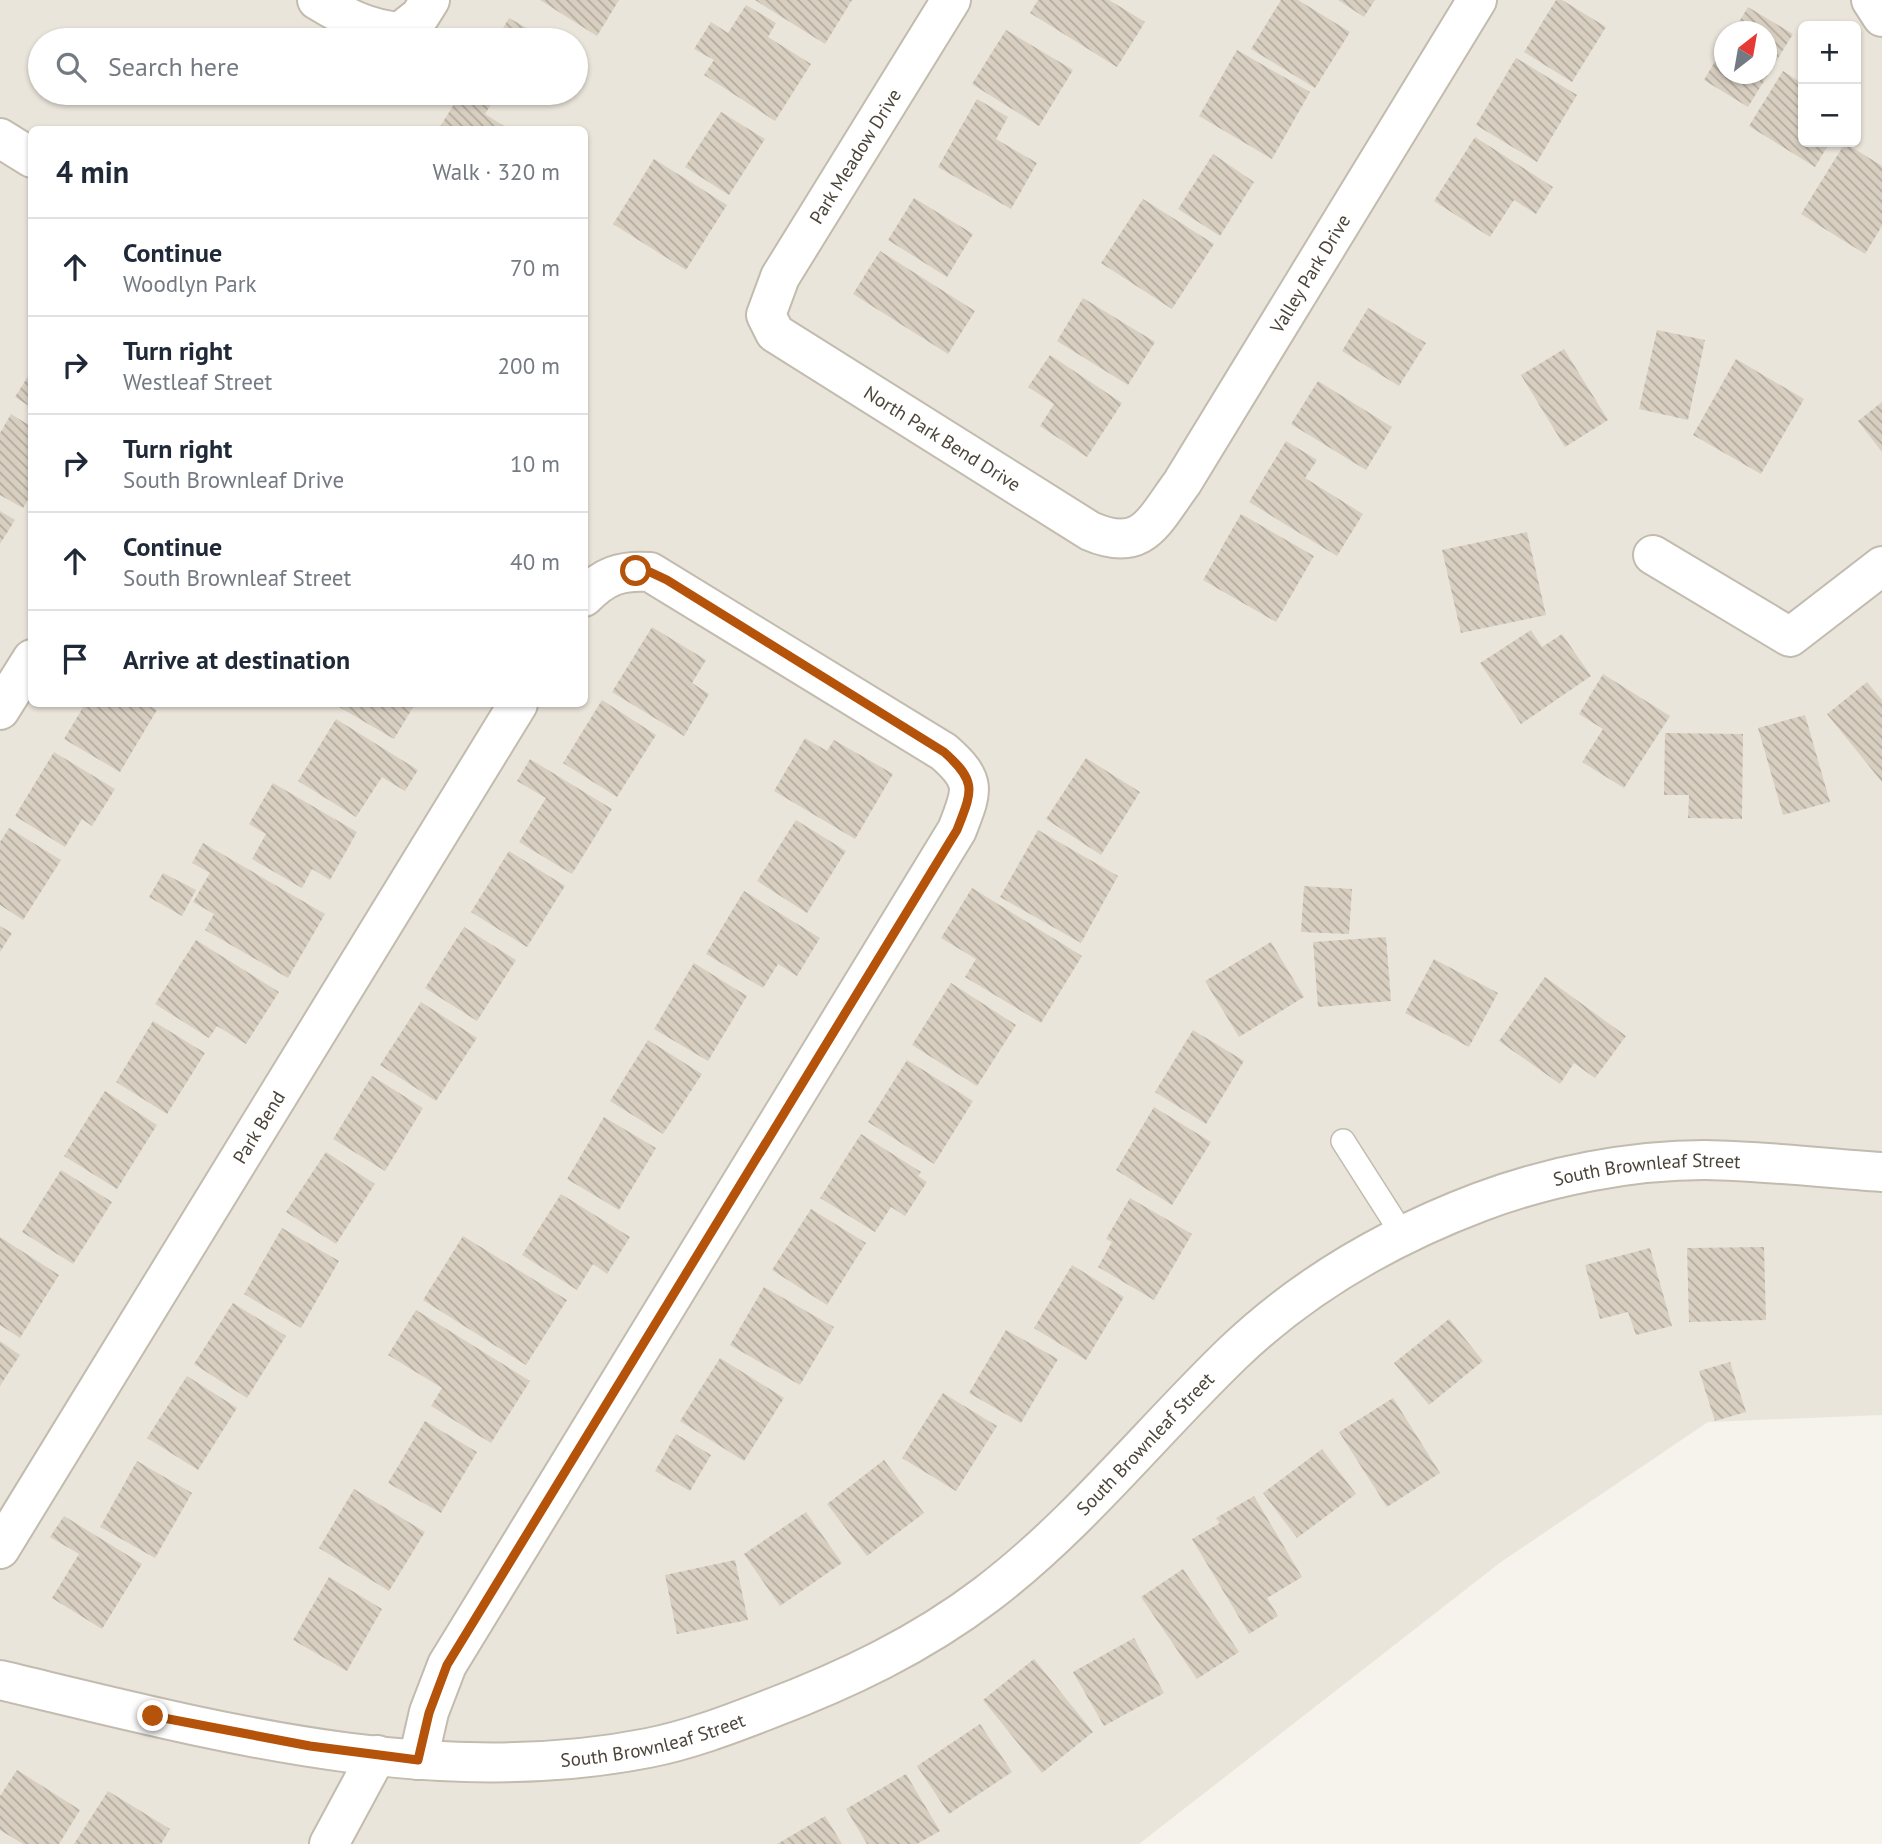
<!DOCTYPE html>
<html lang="en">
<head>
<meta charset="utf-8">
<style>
  :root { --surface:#fff; --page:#f2f2f3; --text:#1f2937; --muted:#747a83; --line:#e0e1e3 }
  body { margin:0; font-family:"PT Sans",sans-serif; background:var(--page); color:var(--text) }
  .controls { position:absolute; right:21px; top:21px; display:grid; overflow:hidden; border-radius:10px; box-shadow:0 2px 5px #0004 }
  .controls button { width:63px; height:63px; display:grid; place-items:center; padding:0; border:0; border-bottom:2px solid var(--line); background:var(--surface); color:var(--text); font:35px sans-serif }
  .compass { position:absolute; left:1714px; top:21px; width:63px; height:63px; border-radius:50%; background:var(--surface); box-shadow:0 2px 5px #0004; rotate:31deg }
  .stop { position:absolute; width:21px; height:21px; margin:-16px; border:5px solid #b45309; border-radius:50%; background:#fff }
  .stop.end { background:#b45309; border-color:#fff; box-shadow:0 2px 7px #0008 }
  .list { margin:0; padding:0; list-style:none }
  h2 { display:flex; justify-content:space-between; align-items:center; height:91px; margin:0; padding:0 28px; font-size:30px }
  h2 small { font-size:23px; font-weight:400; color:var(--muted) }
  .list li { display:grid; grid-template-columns:46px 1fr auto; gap:21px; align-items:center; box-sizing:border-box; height:98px; padding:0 28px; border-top:2px solid var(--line) }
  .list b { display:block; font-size:26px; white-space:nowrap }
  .list p { margin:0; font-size:23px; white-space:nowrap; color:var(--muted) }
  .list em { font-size:23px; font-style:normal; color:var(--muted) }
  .icon { flex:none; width:38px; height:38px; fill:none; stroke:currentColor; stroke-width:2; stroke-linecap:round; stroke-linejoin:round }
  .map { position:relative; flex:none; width:1882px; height:1844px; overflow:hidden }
  .search { position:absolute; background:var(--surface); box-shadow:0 2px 5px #0004; left:28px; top:28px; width:560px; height:77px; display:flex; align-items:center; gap:18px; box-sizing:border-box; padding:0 24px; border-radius:38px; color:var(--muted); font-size:26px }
  .panel { position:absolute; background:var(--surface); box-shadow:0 2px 5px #0004; left:28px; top:126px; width:560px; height:581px; border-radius:10px }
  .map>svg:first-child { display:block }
  .residential { fill:#eae5da; fill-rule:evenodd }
  .building { fill:url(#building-back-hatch) }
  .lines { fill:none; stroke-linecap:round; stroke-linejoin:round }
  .lane-casing { stroke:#c2bbae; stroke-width:26 }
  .street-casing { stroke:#c2bbae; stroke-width:42 }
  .lane { stroke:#fff; stroke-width:23 }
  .street { stroke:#fff; stroke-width:38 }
  .route { stroke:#b45309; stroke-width:9 }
  .labels { text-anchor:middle; stroke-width:5; stroke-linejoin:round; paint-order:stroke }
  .street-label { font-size:19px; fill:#4b4439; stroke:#fff }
</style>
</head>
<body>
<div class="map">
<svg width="1882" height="1844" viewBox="0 0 1882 1844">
  <defs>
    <pattern id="building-back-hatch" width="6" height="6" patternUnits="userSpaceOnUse" patternTransform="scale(1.75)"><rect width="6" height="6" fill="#d8cfc1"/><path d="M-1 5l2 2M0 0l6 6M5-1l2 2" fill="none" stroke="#b1aa9e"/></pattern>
  </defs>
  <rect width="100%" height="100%" fill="#f6f3ec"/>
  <path class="residential" d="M0 0H1882V1415L1708 1422 1501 1562 1139 1844H0ZM1803 26H1856V142H1803ZM1724 32H1766V74H1724ZM40 40H576V93H40ZM32 130H584V704H32Z"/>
  <g class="building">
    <path d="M540 0H619L597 36Z"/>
    <path d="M755 0H852L825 44Z"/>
    <path d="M1038 0H1109L1145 22 1117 67 1030 13Z"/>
    <path d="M1281 0H1298L1350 32 1315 88 1251 49Z"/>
    <path d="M1338 0H1375L1364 17Z"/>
    <path d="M1556 0H1562L1606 27 1572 82 1524 52Z"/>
    <path d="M746 5 776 23 768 37 811 64 775 121 704 75 714 60 694 49 711 22 728 33Z"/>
    <path d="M1748 7 1793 34 1748 107 1704 80 1724 46V74H1766V32H1733Z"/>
    <path d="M509 18 548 40H496Z"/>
    <path d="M1006 30 1073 70 1039 126 972 84Z"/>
    <path d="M1237 50 1310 92 1272 159 1199 116Z"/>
    <path d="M1516 58 1577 95 1537 162 1476 125Z"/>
    <path d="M1783 71 1803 84V142H1830L1815 167 1749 126Z"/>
    <path d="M461 93H498L485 114 510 130H438Z"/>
    <path d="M977 99 1008 117 996 139 1037 163 1011 209 938 167Z"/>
    <path d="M721 112 765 139 729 195 685 167Z"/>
    <path d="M1475 137 1553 187 1536 214 1514 200 1490 237 1434 201Z"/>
    <path d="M1845 143 1882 166V226L1865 254 1801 214Z"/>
    <path d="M1213 154 1254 182 1220 236 1178 209Z"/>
    <path d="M654 159 727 205 686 270 613 224Z"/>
    <path d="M914 198 973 234 947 277 888 240Z"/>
    <path d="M1143 199 1214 244 1172 309 1101 263Z"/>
    <path d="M880 251 975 311 948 354 853 294Z"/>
    <path d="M1083 298 1155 342 1128 385 1057 341Z"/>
    <path d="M1368 308 1426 343 1399 386 1342 351Z"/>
    <path d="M1657 330 1705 340 1688 420 1639 409Z"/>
    <path d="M1564 349 1608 420 1565 447 1521 375Z"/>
    <path d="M1050 355 1122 403 1087 457 1040 426 1054 404 1028 387Z"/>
    <path d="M1736 359 1804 399 1761 474 1693 435Z"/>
    <path d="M32 370V408L15 397Z"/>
    <path d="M1318 381 1392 427 1366 470 1291 424Z"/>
    <path d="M1882 402V452L1858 421Z"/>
    <path d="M11 414 32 427V493L23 508 0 495V433Z"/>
    <path d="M1286 441 1317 460 1305 478 1363 514 1337 556 1249 502Z"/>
    <path d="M0 511 15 520 0 544Z"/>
    <path d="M1241 514 1314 556 1276 622 1203 580Z"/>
    <path d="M1527 532 1546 615 1461 633 1442 550Z"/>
    <path d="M652 627 706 660 692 683 709 694 684 736 612 692Z"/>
    <path d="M1531 630 1542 647 1562 634 1591 676 1521 724 1480 663Z"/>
    <path d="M1603 674 1670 716 1624 788 1582 762 1603 729 1579 714Z"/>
    <path d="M1867 682 1882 700V782L1827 714Z"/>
    <path d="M602 700 656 735 617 797 563 763Z"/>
    <path d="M85 704H145L157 710 120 772 64 739Z"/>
    <path d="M341 704H415L394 739 339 707Z"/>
    <path d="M1805 715 1830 802 1783 815 1758 728Z"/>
    <path d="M336 719 418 770 405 791 382 777 356 817 298 781Z"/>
    <path d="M1665 733 1743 734 1742 819 1688 818 1689 795H1664Z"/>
    <path d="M805 738 827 751 834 740 893 774 855 839 774 791Z"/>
    <path d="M54 752 115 789 92 826 82 819 65 847 15 816Z"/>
    <path d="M1086 758 1140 792 1101 855 1046 819Z"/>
    <path d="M530 759 612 809 572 874 519 842 546 798 517 781Z"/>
    <path d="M273 783 357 832 330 880 312 869 302 888 252 859 266 834 249 824Z"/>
    <path d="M796 820 846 851 807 913 757 881Z"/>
    <path d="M9 828 61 860 23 920 0 905V842Z"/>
    <path d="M1038 830 1118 876 1081 943 1000 897Z"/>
    <path d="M203 843 325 914 288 978 205 930 214 914 193 902 210 873 192 863Z"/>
    <path d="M509 851 565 886 527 947 471 912Z"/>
    <path d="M163 873 196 890 182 916 149 897Z"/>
    <path d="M1304 886 1352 889 1349 934 1301 932Z"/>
    <path d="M972 888 1082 956 1041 1023 965 977 976 959 941 938Z"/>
    <path d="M744 891 820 938 797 976 778 964 763 988 706 954Z"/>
    <path d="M0 926 12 933 0 952Z"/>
    <path d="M464 927 516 960 477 1021 425 988Z"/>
    <path d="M1386 937 1391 1001 1318 1007 1313 942Z"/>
    <path d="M196 940 279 992 246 1044 217 1026 209 1038 155 1004Z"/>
    <path d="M1271 942 1304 997 1239 1037 1205 981Z"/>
    <path d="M1434 959 1498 993 1469 1047 1405 1013Z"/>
    <path d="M694 963 747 996 708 1061 654 1029Z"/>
    <path d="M1545 977 1626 1036 1595 1078 1574 1063 1560 1084 1499 1041Z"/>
    <path d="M951 983 1016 1025 977 1086 912 1045Z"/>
    <path d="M421 1002 477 1038 436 1101 380 1065Z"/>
    <path d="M153 1021 205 1053 167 1114 116 1082Z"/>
    <path d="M1193 1030 1244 1061 1206 1124 1155 1092Z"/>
    <path d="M648 1040 702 1074 663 1134 610 1101Z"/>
    <path d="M907 1060 973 1101 934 1164 868 1122Z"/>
    <path d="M372 1076 423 1108 385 1171 333 1139Z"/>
    <path d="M105 1091 157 1125 117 1189 64 1156Z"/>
    <path d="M1154 1107 1211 1142 1172 1205 1116 1170Z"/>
    <path d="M604 1117 656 1148 619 1210 567 1179Z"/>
    <path d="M861 1134 921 1172 918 1176 927 1182 905 1216 891 1207 875 1232 820 1198Z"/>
    <path d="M326 1152 375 1184 336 1244 286 1212Z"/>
    <path d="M61 1170 112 1202 73 1264 22 1232Z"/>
    <path d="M561 1194 630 1237 607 1274 593 1264 577 1290 522 1255Z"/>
    <path d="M1130 1198 1192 1234 1154 1300 1098 1267 1112 1242 1106 1239Z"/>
    <path d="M811 1209 866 1243 827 1305 772 1270Z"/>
    <path d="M282 1228 339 1261 301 1328 244 1294Z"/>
    <path d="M463 1236 567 1300 526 1365 423 1300Z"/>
    <path d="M0 1237 59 1275 20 1338 0 1325Z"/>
    <path d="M1764 1247 1766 1320 1689 1322 1687 1248Z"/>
    <path d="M1650 1248 1672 1326 1636 1335 1628 1312 1600 1319 1585 1265Z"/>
    <path d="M1072 1265 1124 1297 1086 1360 1034 1328Z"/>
    <path d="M764 1287 834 1327 800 1385 730 1345Z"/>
    <path d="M233 1303 286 1336 247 1398 194 1364Z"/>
    <path d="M416 1310 530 1381 491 1443 431 1406 442 1388 388 1355Z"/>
    <path d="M1449 1319 1483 1361 1429 1405 1394 1363Z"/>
    <path d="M1006 1330 1058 1359 1021 1423 969 1393Z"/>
    <path d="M0 1341 20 1355 0 1386Z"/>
    <path d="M720 1358 784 1398 744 1461 680 1421Z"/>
    <path d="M1730 1362 1746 1412 1715 1421 1699 1371Z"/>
    <path d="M187 1376 237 1408 198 1470 147 1438Z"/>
    <path d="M943 1393 997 1426 956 1491 902 1458Z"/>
    <path d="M1393 1398 1440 1473 1387 1507 1339 1432Z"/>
    <path d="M425 1421 477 1452 441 1513 388 1483Z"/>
    <path d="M676 1434 711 1455 690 1491 655 1471Z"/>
    <path d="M1322 1449 1356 1494 1297 1538 1263 1493Z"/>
    <path d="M884 1460 924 1513 867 1556 827 1504Z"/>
    <path d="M137 1461 192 1493 155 1558 100 1527Z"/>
    <path d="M354 1489 425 1532 389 1591 319 1548Z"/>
    <path d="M1254 1496 1302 1577 1267 1598 1278 1616 1249 1634 1192 1539 1220 1523 1216 1518Z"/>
    <path d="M806 1512 842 1563 780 1606 744 1554Z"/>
    <path d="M64 1516 142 1564 102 1629 52 1598 79 1554 50 1537Z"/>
    <path d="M735 1560 748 1620 677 1634 665 1575Z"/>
    <path d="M1183 1569 1239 1652 1197 1679 1141 1597Z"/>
    <path d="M329 1577 382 1609 347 1671 293 1640Z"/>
    <path d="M1134 1638 1164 1693 1104 1726 1073 1672Z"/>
    <path d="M1034 1659 1093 1732 1042 1773 983 1700Z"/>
    <path d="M980 1724 1012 1772 949 1814 917 1766Z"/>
    <path d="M17 1770 80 1810 59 1844H23L0 1830V1796Z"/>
    <path d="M906 1774 940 1831 917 1844H867L846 1809Z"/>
    <path d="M108 1791 170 1829 161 1844H74Z"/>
    <path d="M825 1816 842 1844H777Z"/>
  </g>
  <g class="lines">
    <g class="lane-casing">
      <path id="lane" d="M1343 1141 1403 1235"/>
    </g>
    <g class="street-casing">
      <g id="street">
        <path d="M317 0C345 17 367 29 400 32L420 16 430 0"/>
        <path id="s1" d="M951 0 780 277 766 315 775 333 1090 531C1143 554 1153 522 1182 483L1477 0"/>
        <path d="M1871 0 1882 17"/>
        <path d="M0 138 32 158"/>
        <path d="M1653 555 1790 637 1882 566"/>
        <path d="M0 710 32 659"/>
        <path id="s2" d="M0 1549 518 704"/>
        <path id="s3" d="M0 1680C210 1730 431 1791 648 1748 689 1740 728 1725 767 1710 846 1680 920 1645 987 1594 1079 1524 1150 1433 1233 1353 1303 1286 1390 1236 1480 1202 1549 1176 1631 1160 1705 1160 1764 1161 1823 1168 1882 1172"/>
        <path d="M418 1760 429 1712 447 1665 957 830C972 791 978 782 944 752L650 572C621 570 604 576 584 597"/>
        <path d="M329 1844 377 1755"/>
      </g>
    </g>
    <use href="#lane" class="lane"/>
    <use href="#street" class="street"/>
  </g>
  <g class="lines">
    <path class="route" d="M153 1716 310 1746 418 1760 429 1713 447 1665 957 830C972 791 978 782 944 752L667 580 650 572 636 571"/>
  </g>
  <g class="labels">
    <g class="street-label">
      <text transform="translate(855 156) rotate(-58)" y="7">Park Meadow Drive</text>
      <text dy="7" stroke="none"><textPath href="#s1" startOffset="1122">Valley Park Drive</textPath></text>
      <text dy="7" stroke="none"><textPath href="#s1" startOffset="584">North Park Bend Drive</textPath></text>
      <text dy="7" stroke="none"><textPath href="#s2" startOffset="495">Park Bend</textPath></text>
      <text dy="7" stroke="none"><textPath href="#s3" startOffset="1839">South Brownleaf Street</textPath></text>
      <text dy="7" stroke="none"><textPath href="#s3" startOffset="1250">South Brownleaf Street</textPath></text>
      <text dy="7" stroke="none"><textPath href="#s3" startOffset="663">South Brownleaf Street</textPath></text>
    </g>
  </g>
</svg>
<div class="controls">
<button>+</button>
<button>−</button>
</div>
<svg class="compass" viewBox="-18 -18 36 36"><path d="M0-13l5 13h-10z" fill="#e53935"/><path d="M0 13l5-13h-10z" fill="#747a83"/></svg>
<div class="stop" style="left:636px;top:571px"></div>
<div class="stop end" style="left:153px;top:1716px"></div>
<div class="search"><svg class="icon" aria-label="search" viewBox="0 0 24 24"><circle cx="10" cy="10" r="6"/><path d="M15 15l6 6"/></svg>Search here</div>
<section class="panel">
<h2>4 min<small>Walk · 320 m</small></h2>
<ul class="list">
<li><svg class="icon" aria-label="ahead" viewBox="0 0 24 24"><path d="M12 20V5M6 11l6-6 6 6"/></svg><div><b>Continue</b><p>Woodlyn Park</p></div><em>70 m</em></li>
<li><svg class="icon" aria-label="right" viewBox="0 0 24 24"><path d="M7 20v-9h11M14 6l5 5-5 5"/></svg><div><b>Turn right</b><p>Westleaf Street</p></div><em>200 m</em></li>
<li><svg class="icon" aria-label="right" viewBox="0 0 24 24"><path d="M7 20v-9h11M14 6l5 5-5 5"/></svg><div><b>Turn right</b><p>South Brownleaf Drive</p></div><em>10 m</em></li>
<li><svg class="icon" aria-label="ahead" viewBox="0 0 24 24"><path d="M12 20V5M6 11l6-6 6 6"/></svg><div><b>Continue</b><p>South Brownleaf Street</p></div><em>40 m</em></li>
<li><svg class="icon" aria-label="arrive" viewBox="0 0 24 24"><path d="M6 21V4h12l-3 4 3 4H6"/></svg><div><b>Arrive at destination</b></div></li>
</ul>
</section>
</div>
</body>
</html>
